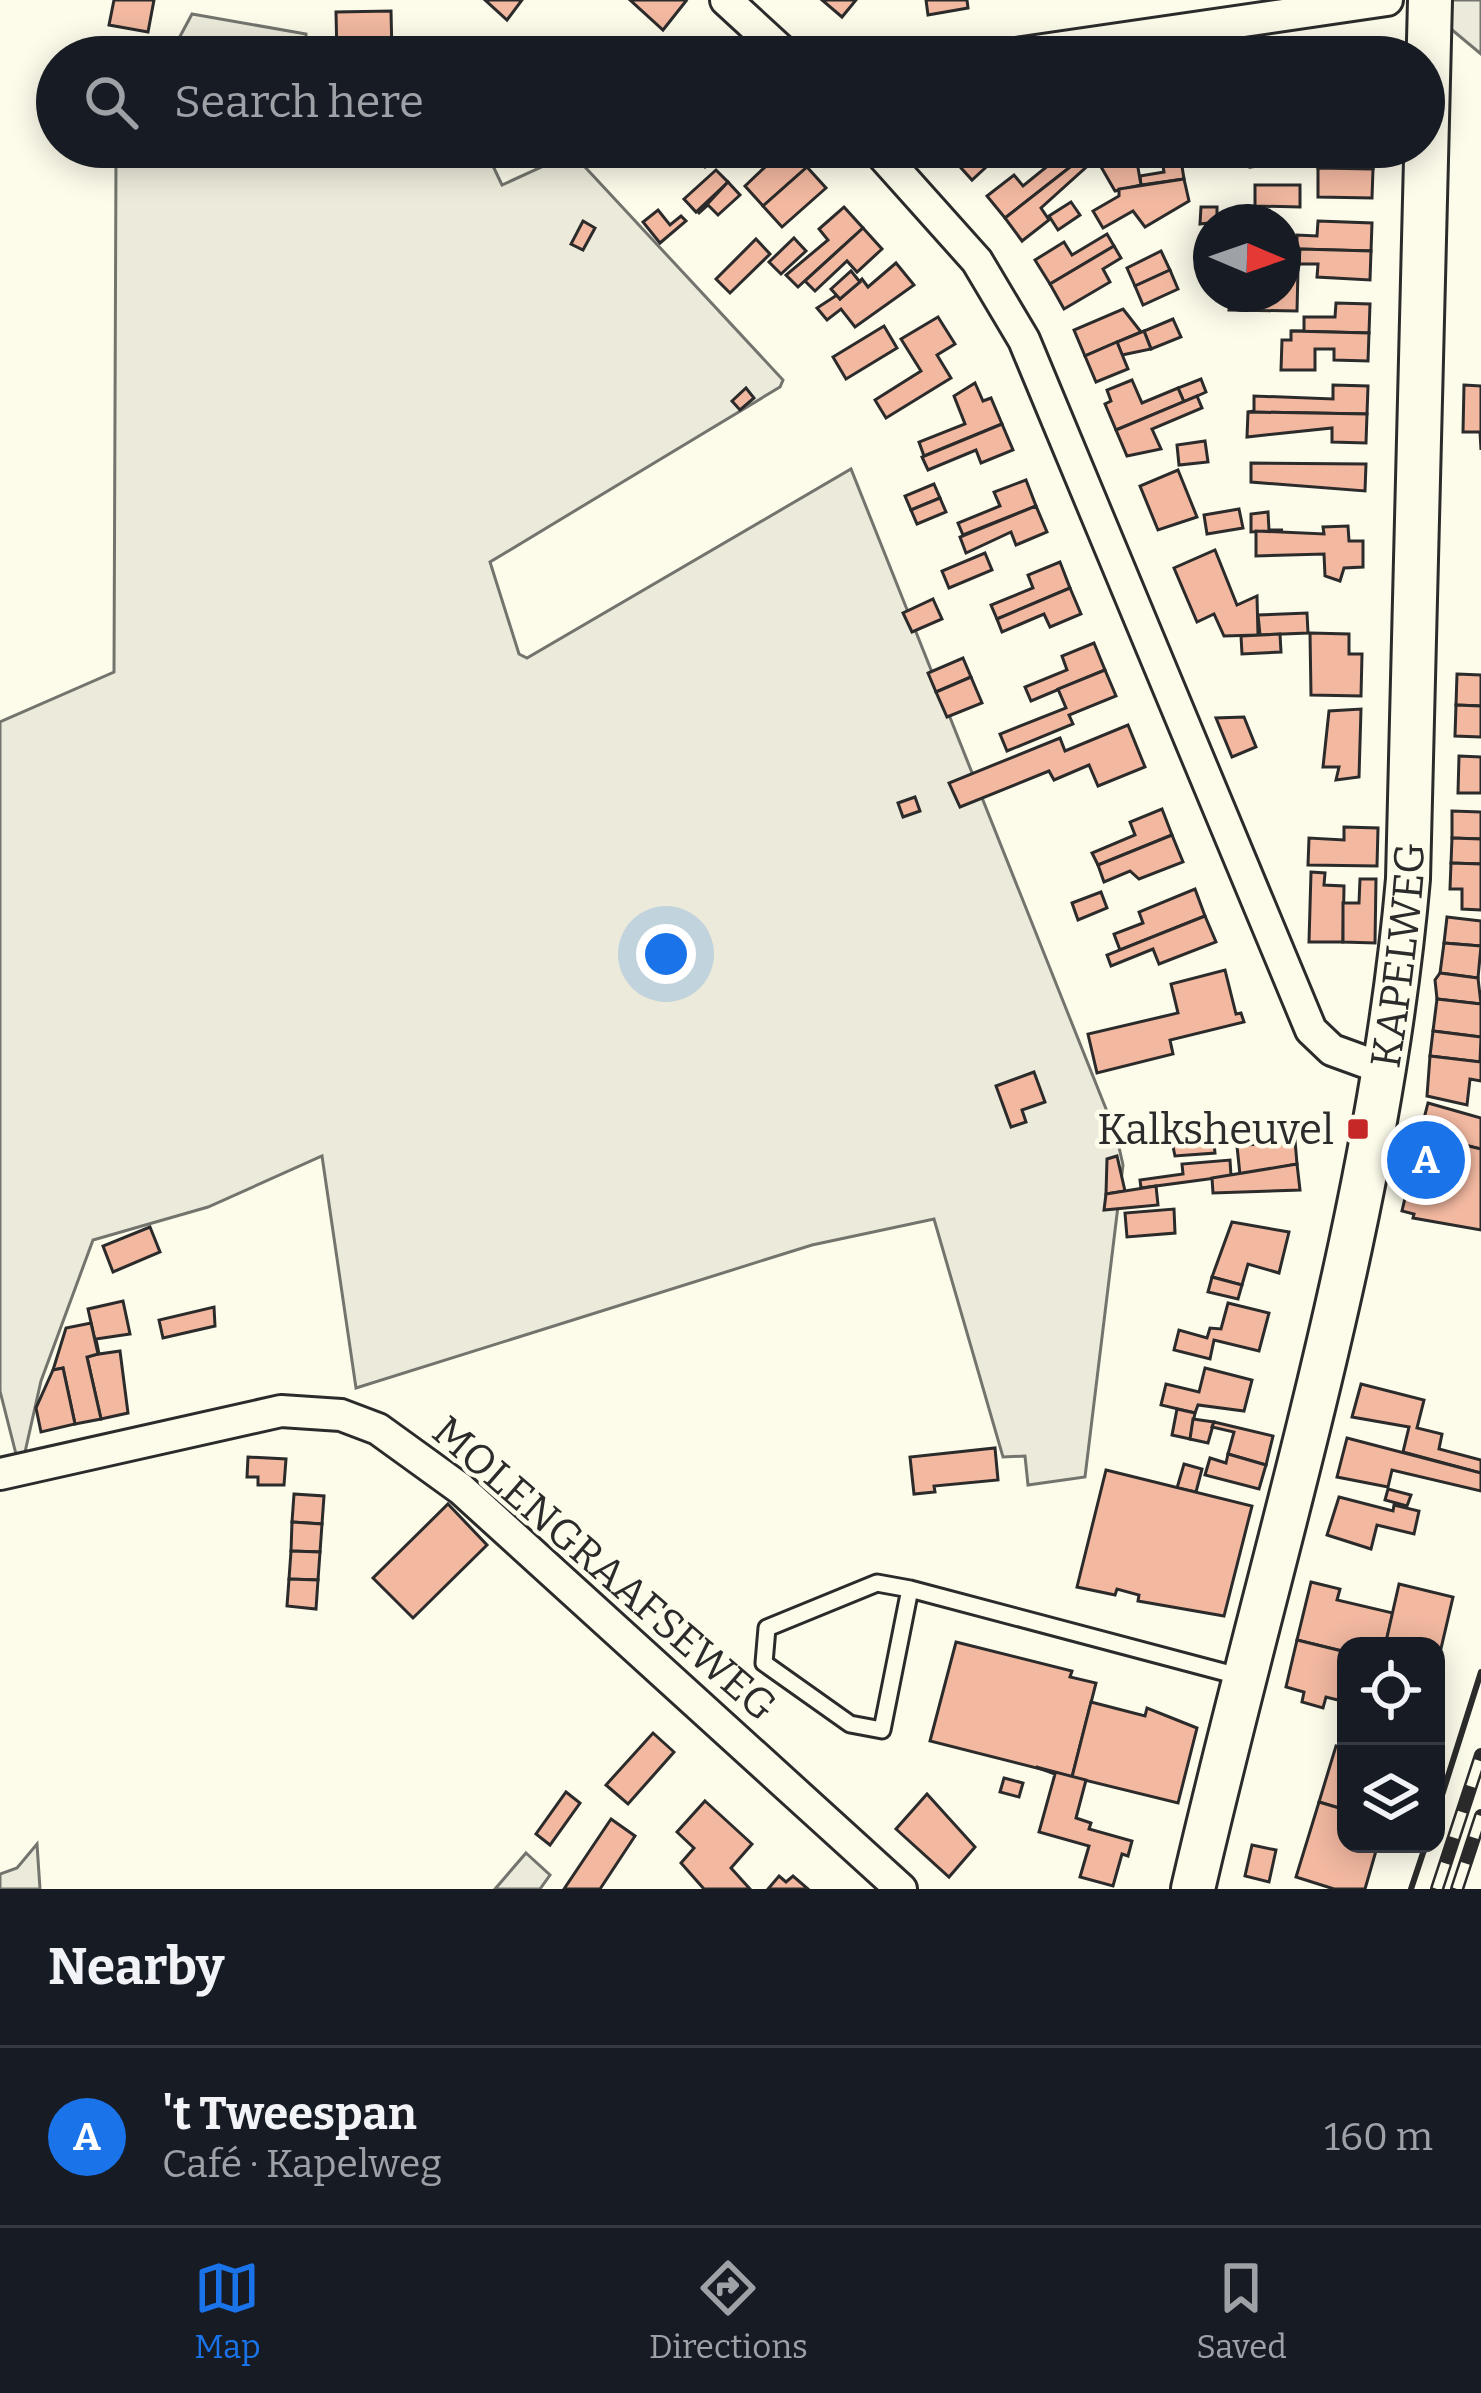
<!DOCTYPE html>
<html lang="en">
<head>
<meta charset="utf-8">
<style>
  :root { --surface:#171b24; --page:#242831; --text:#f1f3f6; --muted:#9ea1a6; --line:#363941; --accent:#1a73e8 }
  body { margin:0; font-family:Bitter,serif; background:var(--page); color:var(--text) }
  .controls { position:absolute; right:36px; bottom:36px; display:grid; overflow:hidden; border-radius:24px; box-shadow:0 6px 30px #0003 }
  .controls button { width:108px; height:108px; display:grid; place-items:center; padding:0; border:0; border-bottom:3px solid var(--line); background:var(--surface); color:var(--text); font:60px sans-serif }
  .compass { position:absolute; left:1193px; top:204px; width:108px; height:108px; border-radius:50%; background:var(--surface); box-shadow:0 6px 30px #0003; rotate:92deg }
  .you { position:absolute; left:666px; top:954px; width:42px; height:42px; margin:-30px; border:9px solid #fff; border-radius:50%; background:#1a73e8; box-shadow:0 0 0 18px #1a73e833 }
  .badge { display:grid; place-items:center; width:78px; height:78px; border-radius:50%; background:var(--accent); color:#fff; font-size:39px; font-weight:700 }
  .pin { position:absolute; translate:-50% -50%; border:6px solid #fff; box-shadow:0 3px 12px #0006 }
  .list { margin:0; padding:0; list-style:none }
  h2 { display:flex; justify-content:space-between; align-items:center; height:156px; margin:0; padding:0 48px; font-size:51px }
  h2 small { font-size:39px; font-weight:400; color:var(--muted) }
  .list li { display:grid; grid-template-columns:78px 1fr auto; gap:36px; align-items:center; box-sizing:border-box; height:180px; padding:0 48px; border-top:3px solid var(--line) }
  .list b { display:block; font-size:45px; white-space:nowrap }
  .list p { margin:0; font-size:39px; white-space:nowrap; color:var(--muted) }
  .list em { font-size:39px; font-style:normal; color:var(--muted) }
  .icon { flex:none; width:66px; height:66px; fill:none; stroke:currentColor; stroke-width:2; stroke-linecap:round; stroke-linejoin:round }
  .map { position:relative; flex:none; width:1481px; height:1889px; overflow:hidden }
  .search { position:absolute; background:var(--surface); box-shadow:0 6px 30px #0003; left:36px; right:36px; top:36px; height:132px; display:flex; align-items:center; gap:30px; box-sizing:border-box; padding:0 42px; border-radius:66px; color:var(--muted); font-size:45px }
  .sheet { height:336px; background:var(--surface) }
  nav { display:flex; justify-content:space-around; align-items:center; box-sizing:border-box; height:168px; border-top:3px solid var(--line); background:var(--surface); font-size:33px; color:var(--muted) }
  nav a { display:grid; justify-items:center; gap:6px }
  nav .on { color:var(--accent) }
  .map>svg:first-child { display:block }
  .green { fill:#ecebdb; stroke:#74746e; stroke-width:3 }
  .building { fill:#f2b8a0; stroke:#2b2b2b; stroke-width:3 }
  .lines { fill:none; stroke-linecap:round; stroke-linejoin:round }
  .lane-casing { stroke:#2b2b2b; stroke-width:21 }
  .street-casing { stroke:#2b2b2b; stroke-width:36 }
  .secondary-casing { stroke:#2b2b2b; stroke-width:48 }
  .lane { stroke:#fdfbea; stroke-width:15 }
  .street { stroke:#fdfbea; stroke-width:30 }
  .secondary { stroke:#fdfbea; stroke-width:42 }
  .rail-casing { stroke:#2b2b2b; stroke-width:14 }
  .rail { stroke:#fdfbea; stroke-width:9; stroke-dasharray:27; stroke-linecap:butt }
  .wall { stroke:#2b2b2b; stroke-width:6 }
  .poi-dot { fill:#c62828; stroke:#fdfbea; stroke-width:4.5 }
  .labels { text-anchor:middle; stroke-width:9; stroke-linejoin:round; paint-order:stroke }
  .street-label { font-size:42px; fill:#2b2b2b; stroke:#fdfbea }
  .poi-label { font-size:42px; fill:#2b2b2b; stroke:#fdfbea; text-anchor:end }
</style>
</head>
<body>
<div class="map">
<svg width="1481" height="1889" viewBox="0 0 1481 1889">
  <rect width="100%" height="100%" fill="#fdfbea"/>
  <g class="green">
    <path d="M1452 0H1481V54L1451 29Z"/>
    <path d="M192 14 306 34V57H169Z"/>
    <path d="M121 147H484L502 185 572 153 783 380 780 387 490 562 519 654 527 658 851 469 1116 1134 1123 1165 1085 1477 1028 1485 1025 1456 1003 1457 934 1219 812 1245 356 1388 322 1156 208 1207 93 1240 41 1381 25 1452 16 1454 0 1391V722L114 672 116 156Z"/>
    <path d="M37 1844 40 1889H0V1874L17 1868Z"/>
    <path d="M526 1853 550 1875 540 1889H495Z"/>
  </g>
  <g class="building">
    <path d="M114 0H154L148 32 109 25Z"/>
    <path d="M485 0H522L507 20Z"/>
    <path d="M630 0H684L686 1 663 30Z"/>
    <path d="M822 0H856L842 17Z"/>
    <path d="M926 0H967L968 8 928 15Z"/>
    <path d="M391 11 392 54 337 56 336 12Z"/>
    <path d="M655 42 675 57H643Z"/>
    <path d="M515 147H552L521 161Z"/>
    <path d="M706 147H727L705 167 695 157Z"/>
    <path d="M786 147 807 167 763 206 745 186Z"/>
    <path d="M965 147H988L997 157 972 180 953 159Z"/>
    <path d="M1071 147 1088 153 1005 218 987 196 1014 175 1023 186Z"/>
    <path d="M1179 147 1184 179 1141 185 1140 176 1164 172 1160 148Z"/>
    <path d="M1248 147H1264L1266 165 1250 167Z"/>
    <path d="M1319 147H1373V169L1318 168Z"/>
    <path d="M1088 153 1094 160 1041 208 1049 220 1022 241 1005 218Z"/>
    <path d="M1112 155 1119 165 1137 162 1141 185 1115 191 1100 165Z"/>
    <path d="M807 167 826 188 782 227 763 206Z"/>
    <path d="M1318 168 1373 169 1372 198 1318 197Z"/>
    <path d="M716 170 728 182 696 212 684 199Z"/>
    <path d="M1184 179 1189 201 1145 227 1133 211 1103 228 1093 211 1119 196V189Z"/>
    <path d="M728 182 740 195 718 215 708 205 698 214Z"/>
    <path d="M1255 185H1300V207L1255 206Z"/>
    <path d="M1071 202 1080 215 1058 230 1049 216Z"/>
    <path d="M844 207 863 228 798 287 786 275 828 240 819 229Z"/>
    <path d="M1201 207H1217V222L1200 224Z"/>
    <path d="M658 210 670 225 681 216 686 221 660 243 643 222Z"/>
    <path d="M583 221 595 228 583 250 571 244Z"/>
    <path d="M1318 221 1372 223 1371 251 1297 249V235L1317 236Z"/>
    <path d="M863 228 882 249 857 272 847 261 815 291 805 281Z"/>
    <path d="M1107 234 1114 246 1050 284 1035 260 1064 242 1072 255Z"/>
    <path d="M794 238 806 251 781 274 769 262Z"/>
    <path d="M756 239 770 254 730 293 716 279Z"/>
    <path d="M1114 246 1121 258 1103 269 1110 282 1064 309 1050 284Z"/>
    <path d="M1300 249 1371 251 1370 280 1317 277 1318 264H1299Z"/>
    <path d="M1161 251 1170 270 1135 286 1127 268Z"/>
    <path d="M896 263 914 285 855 327 841 309 827 320 817 308 837 295 840 299 862 279 868 287Z"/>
    <path d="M1283 269H1298L1297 311 1229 310 1230 294H1283Z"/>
    <path d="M1170 270 1178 289 1143 305 1135 286Z"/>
    <path d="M851 271 860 282 840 299 831 289Z"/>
    <path d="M1336 303 1370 304 1369 333 1291 331H1304V317H1335Z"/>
    <path d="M1123 309 1141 332 1085 356 1074 330Z"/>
    <path d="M938 317 955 344 937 355 951 378 886 418 875 400 921 371 901 339Z"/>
    <path d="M1173 319 1181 337 1151 349 1144 331Z"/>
    <path d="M884 326 897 348 846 379 833 357Z"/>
    <path d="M1144 331 1151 349 1122 355 1117 342Z"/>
    <path d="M1291 331 1369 333 1368 361 1334 360V349H1315V370H1281L1282 340H1291Z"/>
    <path d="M1117 342 1128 369 1096 382 1085 356Z"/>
    <path d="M1201 379 1206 392 1184 402 1178 388Z"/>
    <path d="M1132 380 1142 403 1178 388 1184 402 1116 430 1105 404 1111 401 1107 390Z"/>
    <path d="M975 383 983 401 991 398 1002 424 924 456 919 442 965 424 954 396Z"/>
    <path d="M1333 385 1368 386 1367 414 1248 412 1254 411V396L1333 399Z"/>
    <path d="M1464 385 1481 386V450L1480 432H1463Z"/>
    <path d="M746 388 754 398 740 410 732 401Z"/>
    <path d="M1197 396 1202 408 1152 429 1161 449 1127 456 1116 430Z"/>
    <path d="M1248 412 1367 414 1366 443 1332 442V428L1247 437Z"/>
    <path d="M1002 424 1013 450 981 463 976 450 928 470 922 457Z"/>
    <path d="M1205 441 1208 462 1179 465 1177 445Z"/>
    <path d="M1251 463 1366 464 1365 491 1251 482Z"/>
    <path d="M1178 470 1197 517 1158 530 1140 486Z"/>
    <path d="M1026 480 1036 506 963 535 958 523 1000 506 994 492Z"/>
    <path d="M934 484 940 498 911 510 905 496Z"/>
    <path d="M940 498 946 512 917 524 911 510Z"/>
    <path d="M1036 506 1047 532 1016 545 1011 532 966 553 960 537Z"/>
    <path d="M1239 509 1243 528 1207 534 1204 515Z"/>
    <path d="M1268 512 1269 530H1283L1251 532V514Z"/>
    <path d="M1348 526 1349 541H1363V567L1344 568 1340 581 1325 576 1324 554 1256 556V531L1324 534 1323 527Z"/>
    <path d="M1215 550 1237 605 1257 596 1258 635 1224 636 1214 614 1197 622 1174 568Z"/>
    <path d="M985 553 992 570 949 588 942 571Z"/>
    <path d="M1060 562 1070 588 997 619 991 605 1033 588 1028 575Z"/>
    <path d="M1070 588 1081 614 1050 627 1044 614 1002 632 997 619Z"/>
    <path d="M933 599 942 619 912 632 903 613Z"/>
    <path d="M1307 613 1308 633 1260 635 1258 615Z"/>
    <path d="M1310 633 1349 634V654H1362L1361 696 1311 695Z"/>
    <path d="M1280 634 1281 652 1242 654 1241 636Z"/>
    <path d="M1094 643 1105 670 1031 701 1025 687 1067 670 1062 656Z"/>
    <path d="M963 658 971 677 936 692 928 673Z"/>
    <path d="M1105 670 1116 696 1069 715 1073 724 1007 751 1000 734 1066 708 1058 689Z"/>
    <path d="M1457 674 1481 675V706L1456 705Z"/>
    <path d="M971 677 982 703 947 717 936 692Z"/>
    <path d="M1456 705 1481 706V737L1455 736Z"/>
    <path d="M1361 709 1359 777 1336 780 1339 767H1323L1329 711Z"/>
    <path d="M1244 717 1256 747 1232 757 1216 718Z"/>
    <path d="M1128 725 1145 767 1098 786 1089 765 1054 780 1049 771 960 807 949 783 1060 738 1065 751Z"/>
    <path d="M1459 756 1481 757V793H1458Z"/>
    <path d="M915 797 920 811 903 817 898 803Z"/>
    <path d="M1162 809 1172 835 1098 865 1092 853 1135 835 1130 822Z"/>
    <path d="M1452 811 1481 812V839L1452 838Z"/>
    <path d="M1344 827 1378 828 1377 866 1308 865 1309 838 1344 840Z"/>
    <path d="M1172 835 1183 862 1139 879 1130 871 1104 882 1098 865Z"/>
    <path d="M1452 838 1481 839V864L1451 863Z"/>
    <path d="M1451 863 1481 864V910L1462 909V889H1450Z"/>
    <path d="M1311 872 1325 873 1324 885 1344 886 1343 942H1309Z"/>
    <path d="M1360 879H1376L1375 943 1343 942V903H1359Z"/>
    <path d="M1195 889 1205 916 1120 950 1114 934 1143 923 1139 912Z"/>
    <path d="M1101 892 1107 908 1078 920 1072 903Z"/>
    <path d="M1205 916 1216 942 1159 964 1153 949 1111 966 1107 955Z"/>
    <path d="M1447 917 1481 921V946L1444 943Z"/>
    <path d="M1444 943 1481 946 1478 978 1440 973Z"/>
    <path d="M1225 970 1236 1014 1241 1013 1244 1022 1170 1040 1173 1054 1097 1073 1088 1034 1178 1013 1171 984Z"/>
    <path d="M1440 973 1478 978 1481 1004 1437 999 1435 980Z"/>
    <path d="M1437 999 1481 1004V1037L1433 1031Z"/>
    <path d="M1433 1031 1481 1037 1480 1062 1430 1056Z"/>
    <path d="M1430 1056 1481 1062V1081L1470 1079 1467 1105 1427 1096Z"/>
    <path d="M1034 1072 1045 1102 1022 1110 1026 1122 1011 1127 996 1086Z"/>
    <path d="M1428 1103 1481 1118V1149L1420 1134Z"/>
    <path d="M1213 1133 1215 1153 1175 1156 1172 1142Z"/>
    <path d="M1420 1134 1481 1149V1230L1413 1218 1414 1214 1402 1211Z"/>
    <path d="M1295 1140 1297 1164 1240 1175 1237 1146Z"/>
    <path d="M1117 1156 1125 1191 1106 1194 1107 1159Z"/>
    <path d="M1230 1160 1231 1176 1141 1188 1140 1180 1183 1174 1182 1164Z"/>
    <path d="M1297 1164 1300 1190 1213 1193 1212 1178Z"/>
    <path d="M1156 1186 1158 1205 1104 1210 1106 1194Z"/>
    <path d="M1174 1209 1175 1233 1127 1237 1125 1213Z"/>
    <path d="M1232 1222 1289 1232 1279 1273 1248 1264 1242 1285 1212 1277Z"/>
    <path d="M150 1227 160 1252 113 1272 103 1246Z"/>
    <path d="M1212 1277 1242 1285 1238 1299 1208 1292Z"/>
    <path d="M123 1301 130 1334 96 1339 99 1354 120 1351 128 1413 101 1419 87 1357 98 1354 88 1309Z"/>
    <path d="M1228 1303 1269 1313 1259 1351 1214 1340 1210 1359 1174 1350 1179 1330 1207 1338 1210 1328 1221 1329Z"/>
    <path d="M214 1307 215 1326 163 1338 159 1320Z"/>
    <path d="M91 1323 98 1354 87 1357 101 1419 75 1424 63 1368 53 1370 66 1328Z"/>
    <path d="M63 1368 75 1424 41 1432 36 1408 53 1370Z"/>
    <path d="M1205 1368 1252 1380 1244 1411 1198 1405 1195 1413 1161 1405 1166 1384 1199 1392Z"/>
    <path d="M1361 1384 1424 1400 1417 1428 1442 1434 1439 1449 1481 1460V1473L1403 1452 1409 1427 1352 1417Z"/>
    <path d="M1177 1409 1195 1413 1190 1439 1172 1435Z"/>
    <path d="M1193 1419 1214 1422 1208 1443 1190 1439Z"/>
    <path d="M1214 1422 1273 1436 1266 1465 1228 1454 1234 1432 1212 1427Z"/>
    <path d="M1347 1438 1481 1473V1491L1392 1470 1388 1487 1337 1477Z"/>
    <path d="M995 1448 998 1480 934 1486 935 1492 914 1494 910 1457Z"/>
    <path d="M1228 1454 1266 1465 1259 1489 1205 1475 1210 1458 1226 1463Z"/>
    <path d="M248 1457 286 1459 284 1485H258V1477H247Z"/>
    <path d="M1184 1464 1202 1469 1196 1492 1177 1488Z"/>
    <path d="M1106 1470 1252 1506 1224 1616 1138 1601 1139 1595 1117 1589 1115 1595 1077 1587Z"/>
    <path d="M1388 1489 1411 1495 1407 1506 1385 1500Z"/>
    <path d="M294 1494 324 1496 322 1524 292 1522Z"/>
    <path d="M1339 1497 1393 1511 1394 1505 1419 1511 1414 1534 1377 1525 1371 1549 1327 1535Z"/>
    <path d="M448 1504 487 1545 413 1618 373 1578Z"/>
    <path d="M292 1522 322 1524 320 1552 291 1551Z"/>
    <path d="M291 1551 320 1552 318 1580 289 1579Z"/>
    <path d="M289 1579 318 1580 316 1609 287 1606Z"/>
    <path d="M1311 1582 1340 1589 1337 1600 1393 1613 1385 1646H1346V1652L1297 1640Z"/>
    <path d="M1399 1584 1453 1597 1436 1670V1646H1385Z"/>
    <path d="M1297 1640 1346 1652V1702L1326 1697 1323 1708 1302 1702 1304 1692 1286 1687Z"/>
    <path d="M956 1642 1072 1671 1070 1677 1096 1683 1072 1777 930 1741Z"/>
    <path d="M1091 1702 1145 1716 1147 1708 1197 1728 1178 1803 1072 1777Z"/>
    <path d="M653 1733 674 1752 628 1804 606 1785Z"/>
    <path d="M1336 1746 1346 1749V1810L1319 1802Z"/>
    <path d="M1036 1767 1086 1780 1076 1818 1091 1823 1089 1829 1132 1841 1128 1856 1122 1854 1113 1886 1080 1877 1089 1846 1039 1832 1055 1774Z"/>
    <path d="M1004 1778 1023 1783 1019 1797 1000 1792Z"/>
    <path d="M566 1792 580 1803 550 1845 536 1834Z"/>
    <path d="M927 1794 975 1847 949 1877 896 1829Z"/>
    <path d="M705 1801 752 1844 731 1868 750 1889H704L681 1863 694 1848 677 1832Z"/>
    <path d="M1319 1802 1346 1810V1844H1378L1365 1889H1334L1296 1877Z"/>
    <path d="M611 1819 635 1836 600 1889H564Z"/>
    <path d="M1252 1845 1276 1850 1269 1882 1245 1876Z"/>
    <path d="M779 1876 786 1882 793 1876 808 1889H768Z"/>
  </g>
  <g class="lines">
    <g class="lane-casing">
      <path id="lane" d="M910 1589 877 1583 767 1628 764 1663 850 1724 882 1730 910 1589 1242 1677"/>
    </g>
    <g class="street-casing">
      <g id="street">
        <path d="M726 0 788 57"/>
        <path d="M995 57 1387 0"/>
        <path d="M875 147 977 261 1024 340 1311 1030 1332 1050 1387 1070"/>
        <path d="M0 1474 281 1411 341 1415 378 1429 461 1489 901 1889"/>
      </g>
    </g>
    <g class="secondary-casing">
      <g id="secondary">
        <path id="s1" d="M1193 1889C1270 1554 1378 1222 1408 879L1430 0"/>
      </g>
    </g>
    <use href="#lane" class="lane"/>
    <use href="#street" class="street"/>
    <use href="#secondary" class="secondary"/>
    <g class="rail-casing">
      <g id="rail">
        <path d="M1437 1889 1481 1755"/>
        <path d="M1457 1889 1481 1816"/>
      </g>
    </g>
    <use href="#rail" class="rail"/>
    <g class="wall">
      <path d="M1436 1814 1481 1672"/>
      <path d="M1411 1889 1426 1844"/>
    </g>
  </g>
  <rect class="poi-dot" x="1346" y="1117" width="24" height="24" rx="6"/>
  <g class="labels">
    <g class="street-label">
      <text dy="15" stroke="none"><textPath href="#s1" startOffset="957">KAPELWEG</textPath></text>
      <text transform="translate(605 1568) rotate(41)" y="15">MOLENGRAAFSEWEG</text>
    </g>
    <g class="poi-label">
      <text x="1334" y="1144">Kalksheuvel</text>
    </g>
  </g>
</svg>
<div class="controls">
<button><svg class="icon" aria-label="locate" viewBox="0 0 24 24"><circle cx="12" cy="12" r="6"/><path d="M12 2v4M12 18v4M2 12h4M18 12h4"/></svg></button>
<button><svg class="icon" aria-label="layers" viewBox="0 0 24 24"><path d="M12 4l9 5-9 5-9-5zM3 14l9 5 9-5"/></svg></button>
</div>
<svg class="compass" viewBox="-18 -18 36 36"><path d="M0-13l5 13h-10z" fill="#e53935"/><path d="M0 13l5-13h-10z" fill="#9ea1a6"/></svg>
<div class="you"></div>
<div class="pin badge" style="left:1426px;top:1160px">A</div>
<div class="search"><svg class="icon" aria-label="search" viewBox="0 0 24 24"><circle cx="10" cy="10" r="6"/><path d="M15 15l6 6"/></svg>Search here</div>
</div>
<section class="sheet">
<h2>Nearby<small></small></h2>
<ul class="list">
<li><span class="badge">A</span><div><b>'t Tweespan</b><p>Café · Kapelweg</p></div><em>160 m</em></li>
</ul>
</section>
<nav>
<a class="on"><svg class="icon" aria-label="map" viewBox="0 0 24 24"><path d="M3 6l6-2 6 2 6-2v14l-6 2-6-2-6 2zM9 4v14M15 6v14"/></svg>Map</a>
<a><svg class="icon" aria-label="directions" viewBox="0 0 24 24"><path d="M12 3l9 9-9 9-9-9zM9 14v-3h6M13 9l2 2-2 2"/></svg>Directions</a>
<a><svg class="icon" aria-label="saved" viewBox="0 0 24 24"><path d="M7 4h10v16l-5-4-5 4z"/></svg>Saved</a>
</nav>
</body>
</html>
